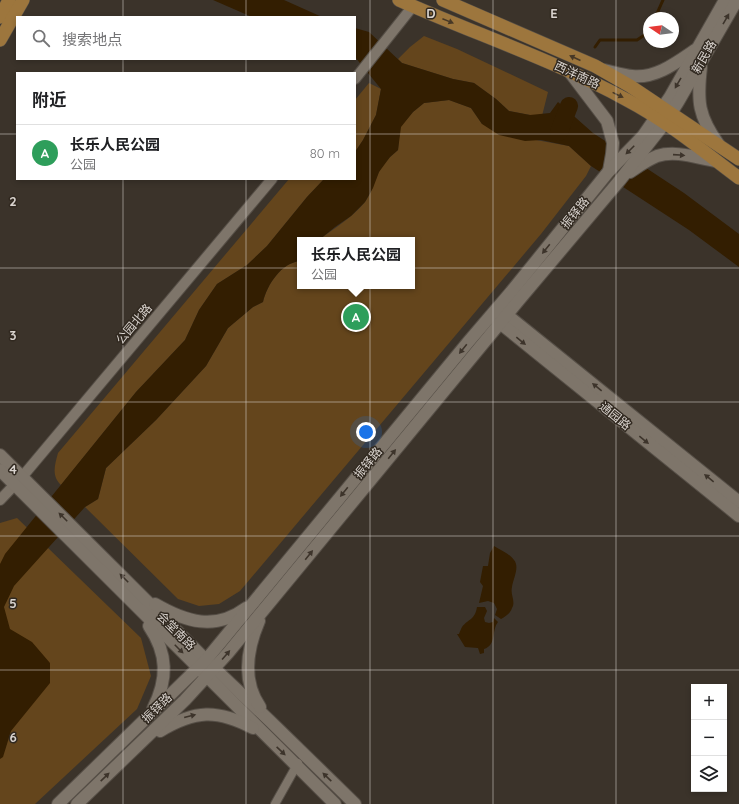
<!DOCTYPE html>
<html lang="zh">
<head>
<meta charset="utf-8">
<style>
  :root { --surface:#fff; --page:#f2f2f2; --text:#202124; --muted:#757577; --line:#e0e0e0; --accent:#ea580c }
  body { margin:0; font-family:Quicksand,"Noto Sans SC",sans-serif; background:var(--page); color:var(--text) }
  .controls { position:absolute; right:12px; bottom:12px; display:grid; overflow:hidden; border-radius:0px; box-shadow:0 2px 6px #0003 }
  .controls button { width:36px; height:36px; display:grid; place-items:center; padding:0; border:0; border-bottom:1px solid var(--line); background:var(--surface); color:var(--text); font:20px sans-serif }
  .compass { position:absolute; left:643px; top:12px; width:36px; height:36px; border-radius:50%; background:var(--surface); box-shadow:0 2px 6px #0003; rotate:283deg }
  .you { position:absolute; left:366px; top:432px; width:14px; height:14px; margin:-10px; border:3px solid #fff; border-radius:50%; background:#1a73e8; box-shadow:0 0 0 6px #1a73e833 }
  .badge { display:grid; place-items:center; width:26px; height:26px; border-radius:50%; background:var(--accent); color:#fff; font-size:13px; font-weight:700 }
  .pin { position:absolute; translate:-50% -50%; border:2px solid #fff; box-shadow:0 1px 4px #0006 }
  .popup { position:absolute; left:297px; top:237px; width:118px; height:52px; box-sizing:border-box; display:grid; place-content:center; border-radius:0px; background:var(--surface); filter:drop-shadow(0 1px 3px #0005); font-size:13px; white-space:nowrap; color:var(--muted) }
  .popup b { font-size:15px; color:var(--text) }
  .popup::after { content:''; position:absolute; left:50%; top:100%; margin-left:-8px; border:8px solid transparent; border-top-color:var(--surface) }
  .list { margin:0; padding:0; list-style:none }
  h2 { display:flex; justify-content:space-between; align-items:center; height:52px; margin:0; padding:0 16px; font-size:17px }
  h2 small { font-size:13px; font-weight:400; color:var(--muted) }
  .list li { display:grid; grid-template-columns:26px 1fr auto; gap:12px; align-items:center; box-sizing:border-box; height:56px; padding:0 16px; border-top:1px solid var(--line) }
  .list b { display:block; font-size:15px; white-space:nowrap }
  .list p { margin:0; font-size:13px; white-space:nowrap; color:var(--muted) }
  .list em { font-size:13px; font-style:normal; color:var(--muted) }
  .icon { flex:none; width:22px; height:22px; fill:none; stroke:currentColor; stroke-width:2; stroke-linecap:round; stroke-linejoin:round }
  .map { position:relative; flex:none; width:739px; height:804px; overflow:hidden }
  .search { position:absolute; background:var(--surface); box-shadow:0 2px 6px #0003; left:16px; top:16px; width:340px; height:44px; display:flex; align-items:center; gap:10px; box-sizing:border-box; padding:0 14px; border-radius:0px; color:var(--muted); font-size:15px }
  .panel { position:absolute; background:var(--surface); box-shadow:0 2px 6px #0003; left:16px; top:72px; width:340px; height:108px; border-radius:0px }
  .map>svg:first-child { display:block }
  .green { fill:#64451c }
  .water { fill:#331e01 }
  .lines { fill:none; stroke-linecap:round; stroke-linejoin:round }
  .stream { stroke:#331e01; stroke-width:3 }
  .river { stroke:#331e01; stroke-width:18 }
  .minor-casing { stroke:#564f47; stroke-width:10 }
  .tertiary-casing { stroke:#564f47; stroke-width:12 }
  .secondary-casing { stroke:#564f47; stroke-width:14 }
  .primary-casing { stroke:#564f47; stroke-width:14 }
  .minor { stroke:#7e756a; stroke-width:8 }
  .tertiary { stroke:#7e756a; stroke-width:10 }
  .secondary { stroke:#7e756a; stroke-width:12 }
  .primary { stroke:#9d763d; stroke-width:13 }
  .oneway { fill:#3d342b }
  .oneway2 { fill:#473826 }
  .grid { fill:none; stroke:#dad4cf; stroke-width:1; stroke-opacity:0.55 }
  .labels { text-anchor:middle; stroke-width:3; stroke-linejoin:round; paint-order:stroke }
  .street-label { font-size:12px; fill:#dad4cf; stroke:#312920 }
  .grid-label { font-size:13px; text-anchor:middle; font-weight:bold; fill:#dad4cf; stroke:#312920; stroke-width:3; stroke-linejoin:round; paint-order:stroke }
</style>
</head>
<body>
<div class="map">
<svg width="739" height="804" viewBox="0 0 739 804">
  <rect width="100%" height="100%" fill="#3b332a"/>
  <g class="green">
    <path d="M424 36 457 49 548 92 536 140 569 146 591 166 586 176 541 234 240 591 219 604 199 606 178 599 85 507 98 499 106 468 156 420 206 366 228 328 253 307 263 302C267 285 281 263 300 261V286H412V240H319C334 228 352 218 365 202 371 194 374 183 378 174 382 164 390 157 398 150L400 127 413 112 424 103 449 100 471 108 482 124 530 115 509 111 496 99 474 83 453 79 402 63 398 59 410 47Z"/>
    <path d="M369 83 381 89 376 115 363 140 355 152V100Z"/>
    <path d="M289 179H324L307 197 267 246 247 265 217 284 199 310 185 340 136 392 61 485C51 476 55 464 58 453Z"/>
    <path d="M17 518 141 638 151 676 137 709 35 804H0V523Z"/>
  </g>
  <g class="water">
    <path d="M213 0H284L322 17H252Z"/>
    <path d="M355 28 369 32 402 63 453 79 474 83 496 99 509 111 530 115 550 113 558 102 593 133 684 193 739 234V267L689 230 591 166 569 146 541 140 525 141 499 135 482 124 471 108 449 100 424 103 413 112 401 127 398 150 390 157 379 172 373 188 365 202 351 216 335 227 319 240H300V261C281 263 267 285 263 302L253 307 228 328 206 366 156 420 106 468 98 499 85 507 14 586 4 607 10 629 32 642 50 663V683L11 731 3 757 0 759V564L5 554 136 392 185 340 199 310 217 284 247 265 267 246 307 197 324 179H355V152L363 140 376 115 381 89 355 57Z"/>
    <path d="M494 546C500 550 510 554 514 560 520 567 513 579 512 587 510 595 516 601 512 608 510 614 506 616 501 619L495 615 497 609 494 603 488 601 479 603 483 586 480 582 483 566H488L490 553Z"/>
    <path d="M477 607H485L487 611 484 618 485 622 489 623 493 622 494 618 498 622C491 631 497 645 484 649V653L480 654 478 648 465 647 457 634H459C460 631 461 629 462 627 468 619 475 620 477 607Z"/>
  </g>
  <g class="lines">
    <g class="stream">
      <path d="M655 18 663 0"/>
      <path d="M595 47 600 40H637L649 32"/>
    </g>
    <path class="river" d="M559 132 569 106"/>
    <g class="minor-casing">
      <path id="minor" d="M275 804 298 763"/>
    </g>
    <g class="tertiary-casing">
      <g id="tertiary">
        <path d="M355 79 413 6"/>
        <path d="M0 500 22 477 272 179"/>
      </g>
    </g>
    <g class="secondary-casing">
      <g id="secondary">
        <path d="M701 67C697 101 698 116 719 145"/>
        <path d="M604 70C613 72 623 75 632 76 655 79 676 63 695 50"/>
        <path d="M569 71 607 121 613 143 612 154 609 171"/>
        <path d="M630 172C639 166 647 160 657 156 676 150 697 158 716 161"/>
        <path d="M502 311 739 502"/>
        <path d="M495 319 739 516"/>
        <path d="M0 455 214 668 270 721 355 804"/>
        <path d="M0 470 335 804"/>
        <path d="M155 604C186 622 215 631 246 608"/>
        <path d="M259 621C247 649 242 681 260 707"/>
        <path d="M149 626C168 654 168 679 153 709"/>
        <path d="M160 731C195 710 217 709 253 728"/>
        <path d="M58 804 206 660 469 341 511 292 609 171 643 136 670 97 725 0"/>
        <path d="M77 804 185 700 228 653 519 300 620 180 664 124 678 102 737 0"/>
      </g>
    </g>
    <g class="primary-casing">
      <g id="primary">
        <path d="M399 0C475 34 554 60 627 100 667 121 703 151 739 178"/>
        <path d="M443 0 595 66 630 86 739 159"/>
        <path d="M0 17 9 0"/>
        <path d="M0 40 23 0"/>
      </g>
    </g>
    <use href="#minor" class="minor"/>
    <use href="#tertiary" class="tertiary"/>
    <use href="#secondary" class="secondary"/>
    <use href="#primary" class="primary"/>
  </g>
  <defs><path id="oneway-solid" d="M-6-.8H1V-3.2L6.5 0L1 3.2V.8H-6Z"/></defs>
  <g class="oneway">
    <use href="#oneway-solid" transform="translate(726 19) rotate(-60)"/>
    <use href="#oneway-solid" transform="translate(678 83) rotate(120)"/>
    <use href="#oneway-solid" transform="translate(630 150) rotate(135)"/>
    <use href="#oneway-solid" transform="translate(679 155) rotate(4)"/>
    <use href="#oneway-solid" transform="translate(546 249) rotate(129)"/>
    <use href="#oneway-solid" transform="translate(521 341) rotate(39)"/>
    <use href="#oneway-solid" transform="translate(463 349) rotate(129)"/>
    <use href="#oneway-solid" transform="translate(597 387) rotate(-141)"/>
    <use href="#oneway-solid" transform="translate(644 440) rotate(39)"/>
    <use href="#oneway-solid" transform="translate(392 454) rotate(-51)"/>
    <use href="#oneway-solid" transform="translate(709 478) rotate(-141)"/>
    <use href="#oneway-solid" transform="translate(344 492) rotate(129)"/>
    <use href="#oneway-solid" transform="translate(63 517) rotate(-135)"/>
    <use href="#oneway-solid" transform="translate(309 555) rotate(-51)"/>
    <use href="#oneway-solid" transform="translate(124 578) rotate(-135)"/>
    <use href="#oneway-solid" transform="translate(179 649) rotate(45)"/>
    <use href="#oneway-solid" transform="translate(226 655) rotate(-49)"/>
    <use href="#oneway-solid" transform="translate(190 716) rotate(-14)"/>
    <use href="#oneway-solid" transform="translate(281 751) rotate(43)"/>
    <use href="#oneway-solid" transform="translate(105 777) rotate(-44)"/>
    <use href="#oneway-solid" transform="translate(327 777) rotate(-136)"/>
  </g>
  <g class="oneway2">
    <use href="#oneway-solid" transform="translate(448 21) rotate(22)"/>
    <use href="#oneway-solid" transform="translate(575 58) rotate(-156)"/>
    <use href="#oneway-solid" transform="translate(618 95) rotate(26)"/>
  </g>
  <path class="grid" d="M123 0V17M246 0V17M370 0V804M493 0V804M616 0V804M123 59V73M246 59V73M0 134H17M355 134H739M123 179V804M246 179V804M0 268H739M0 402H739M0 536H739M0 670H739"/>
  <g class="labels">
    <g class="street-label">
      <text transform="translate(704 57) rotate(-60)" y="4">新民路</text>
      <text transform="translate(577 75) rotate(25)" y="4">西洋南路</text>
      <text transform="translate(575 213) rotate(-51)" y="4">振铎路</text>
      <text transform="translate(134 324) rotate(-50)" y="4">公园北路</text>
      <text transform="translate(615 416) rotate(39)" y="4">通园路</text>
      <text transform="translate(368 463) rotate(-51)" y="4">振铎路</text>
      <text transform="translate(176 631) rotate(45)" y="4">会堂南路</text>
      <text transform="translate(157 708) rotate(-44)" y="4">振铎路</text>
    </g>
  </g>
  <g class="grid-label">
    <text x="431" y="18">D</text>
    <text x="554" y="18">E</text>
    <text x="13" y="206">2</text>
    <text x="13" y="340">3</text>
    <text x="13" y="474">4</text>
    <text x="13" y="608">5</text>
    <text x="13" y="742">6</text>
  </g>
</svg>
<div class="controls">
<button>+</button>
<button>−</button>
<button><svg class="icon" aria-label="layers" viewBox="0 0 24 24"><path d="M12 4l9 5-9 5-9-5zM3 14l9 5 9-5"/></svg></button>
</div>
<svg class="compass" viewBox="-18 -18 36 36"><path d="M0-13l5 13h-10z" fill="#e53935"/><path d="M0 13l5-13h-10z" fill="#757577"/></svg>
<div class="you"></div>
<div class="pin badge" style="left:356px;top:317px;background:#2e9e5b">A</div>
<div class="popup"><b>长乐人民公园</b>公园</div>
<div class="search"><svg class="icon" aria-label="search" viewBox="0 0 24 24"><circle cx="10" cy="10" r="6"/><path d="M15 15l6 6"/></svg>搜索地点</div>
<section class="panel">
<h2>附近<small></small></h2>
<ul class="list">
<li><span class="badge" style="background:#2e9e5b">A</span><div><b>长乐人民公园</b><p>公园</p></div><em>80 m</em></li>
</ul>
</section>
</div>
</body>
</html>
